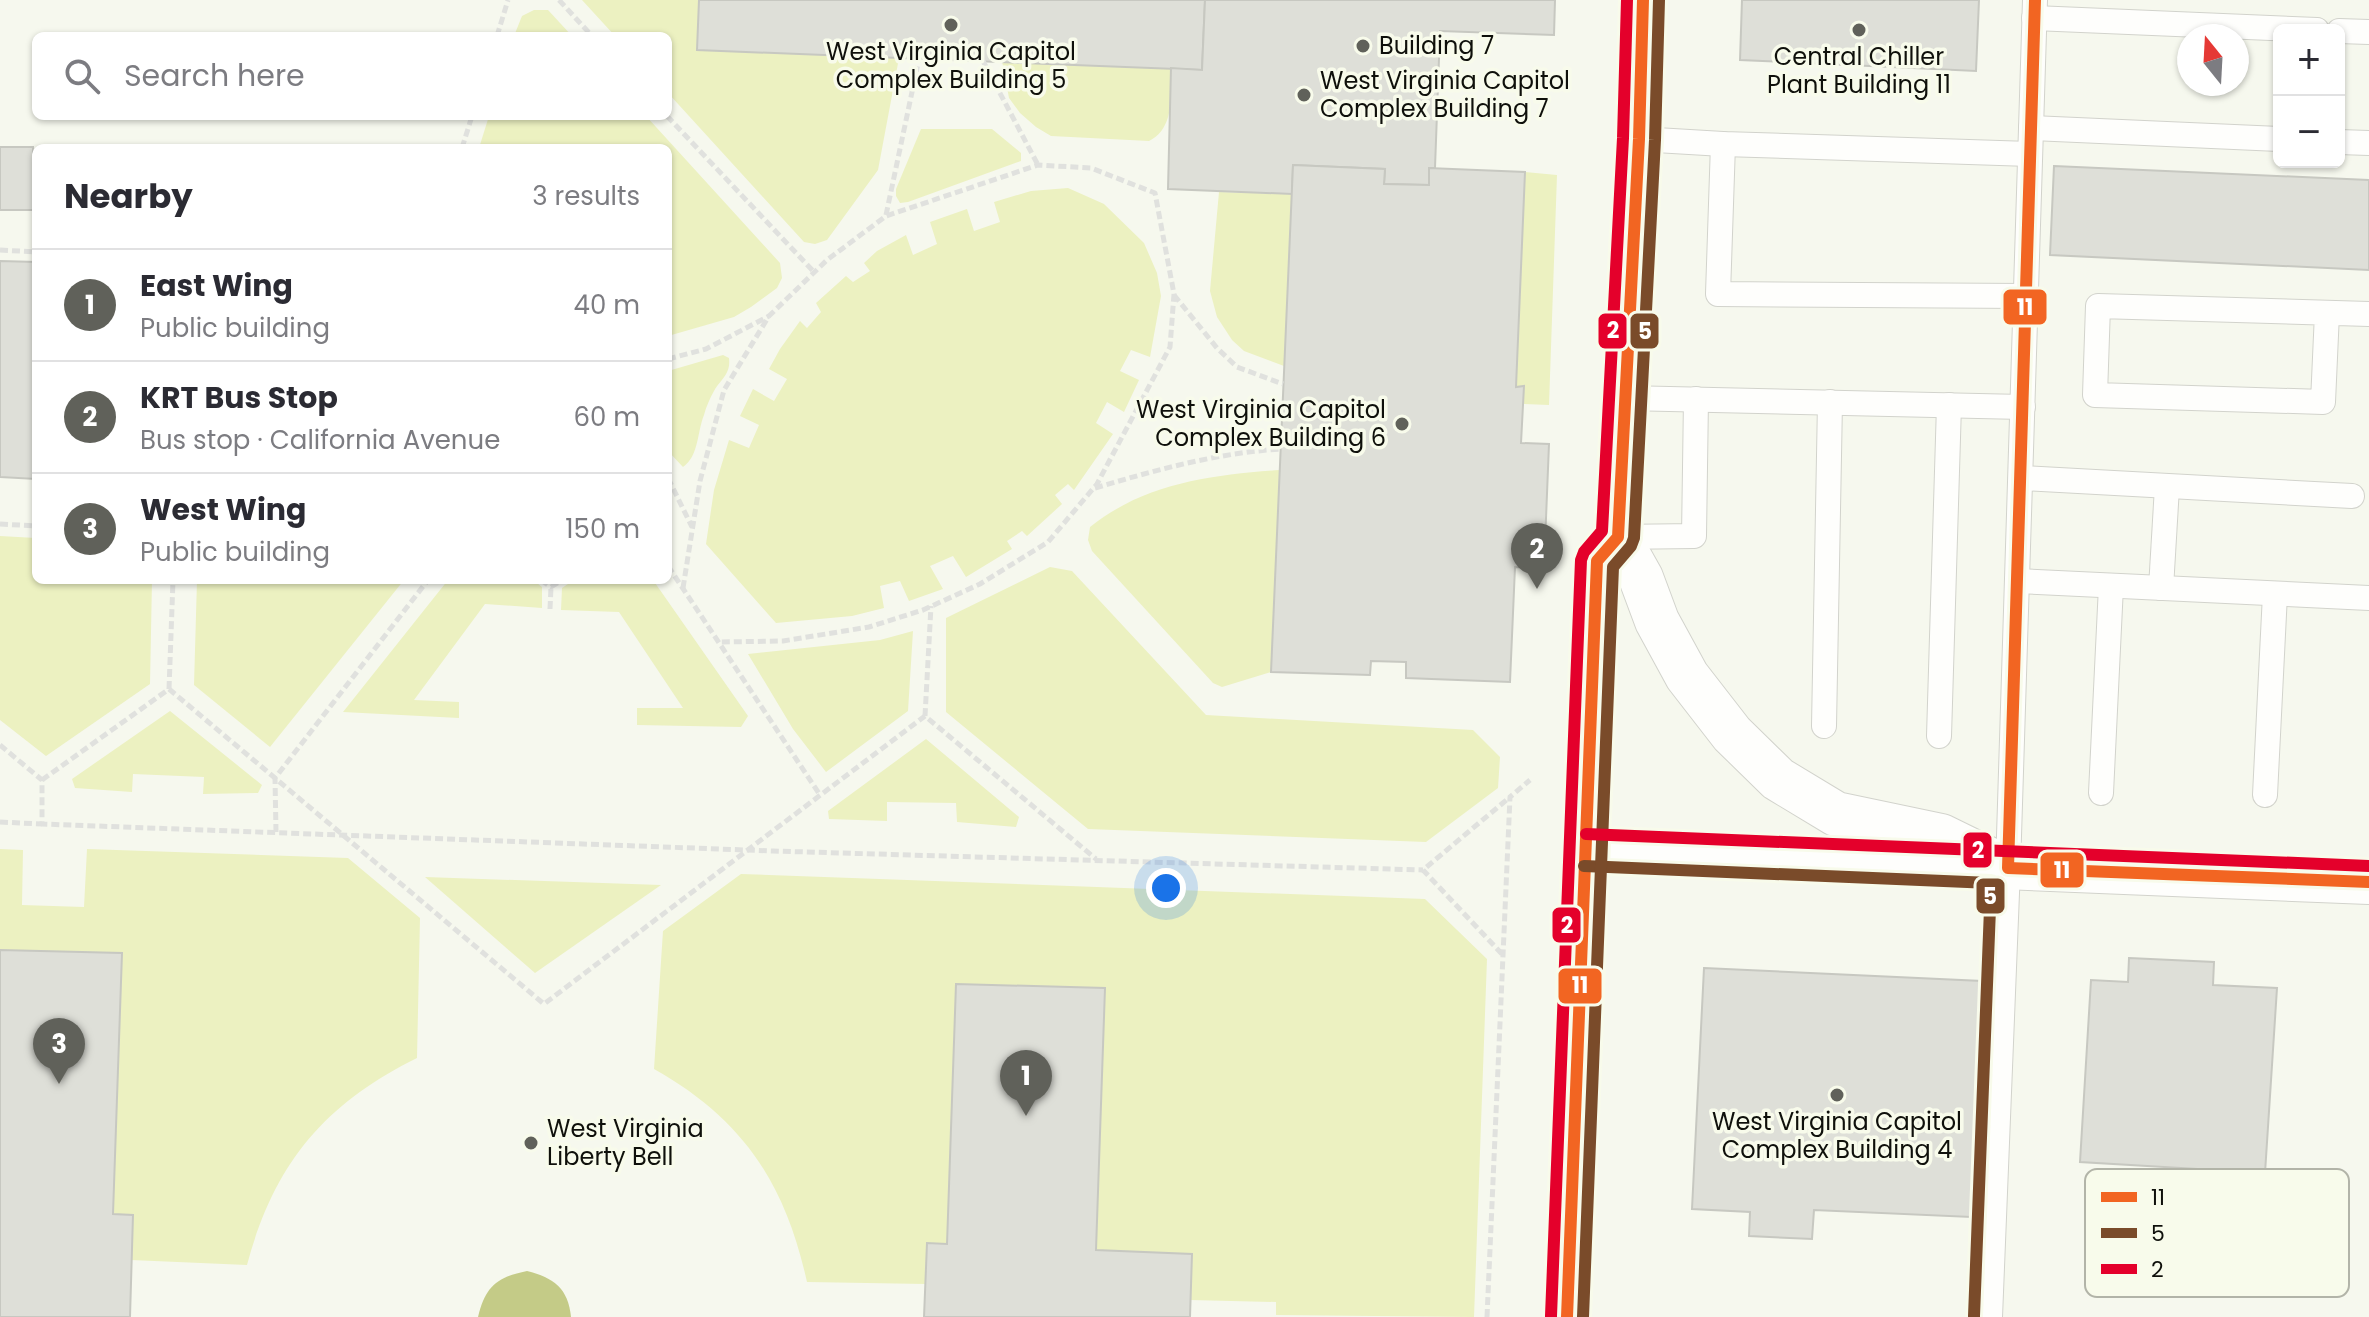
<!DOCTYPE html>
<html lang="en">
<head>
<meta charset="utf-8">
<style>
  :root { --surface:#fff; --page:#f2f2f3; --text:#2b2b33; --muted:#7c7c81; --line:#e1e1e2; --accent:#60615a }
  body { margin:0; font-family:Poppins,sans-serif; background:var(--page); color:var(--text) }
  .controls { position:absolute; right:24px; top:24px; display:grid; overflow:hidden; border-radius:12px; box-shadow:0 2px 6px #0004 }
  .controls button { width:72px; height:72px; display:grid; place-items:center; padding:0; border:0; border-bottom:2px solid var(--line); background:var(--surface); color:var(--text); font:40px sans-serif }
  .compass { position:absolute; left:2177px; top:24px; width:72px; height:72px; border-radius:50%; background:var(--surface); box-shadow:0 2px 6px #0004; rotate:342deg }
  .you { position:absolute; left:1166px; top:888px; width:28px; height:28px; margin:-20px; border:6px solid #fff; border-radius:50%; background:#1a73e8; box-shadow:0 0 0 12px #1a73e833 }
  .badge { display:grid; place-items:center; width:52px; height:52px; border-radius:50%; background:var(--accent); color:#fff; font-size:26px; font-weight:700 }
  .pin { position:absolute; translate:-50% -66px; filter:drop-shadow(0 2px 4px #0008) }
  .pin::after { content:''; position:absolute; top:42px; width:28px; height:24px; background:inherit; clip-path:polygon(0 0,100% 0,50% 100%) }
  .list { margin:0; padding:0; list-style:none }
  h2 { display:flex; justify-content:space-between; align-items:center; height:104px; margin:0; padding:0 32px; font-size:34px }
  h2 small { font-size:26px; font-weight:400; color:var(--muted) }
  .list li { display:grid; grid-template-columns:52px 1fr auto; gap:24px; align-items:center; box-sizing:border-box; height:112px; padding:0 32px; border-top:2px solid var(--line) }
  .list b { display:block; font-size:30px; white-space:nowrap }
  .list p { margin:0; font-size:26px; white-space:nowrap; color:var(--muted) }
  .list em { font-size:26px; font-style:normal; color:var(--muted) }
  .icon { flex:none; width:44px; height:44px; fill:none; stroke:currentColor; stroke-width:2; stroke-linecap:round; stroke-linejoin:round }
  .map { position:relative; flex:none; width:2369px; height:1317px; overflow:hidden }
  .search { position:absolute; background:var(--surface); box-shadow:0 2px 6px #0004; left:32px; top:32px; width:640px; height:88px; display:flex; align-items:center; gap:20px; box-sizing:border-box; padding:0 28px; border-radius:12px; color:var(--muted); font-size:30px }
  .panel { position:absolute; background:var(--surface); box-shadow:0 2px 6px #0004; left:32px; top:144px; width:640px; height:440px; border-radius:12px }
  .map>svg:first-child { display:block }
  .green { fill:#ecf1c1 }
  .water { fill:#c4cb87 }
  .building { fill:#dedfd8; stroke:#c7c8c1; stroke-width:2 }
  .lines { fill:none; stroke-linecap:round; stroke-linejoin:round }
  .service-casing { stroke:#d2d3cc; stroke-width:26 }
  .tertiary-casing { stroke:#d2d3cc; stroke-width:46 }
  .path { stroke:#e0e1de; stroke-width:5; stroke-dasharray:8 4; stroke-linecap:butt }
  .service { stroke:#fefefc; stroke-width:24 }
  .tertiary { stroke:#fefefc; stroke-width:44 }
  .bus-1-casing { stroke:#f8fbeb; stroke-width:18 }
  .bus-2-casing { stroke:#f8fbeb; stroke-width:18 }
  .bus-3-casing { stroke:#f8fbeb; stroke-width:18 }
  .bus-1 { stroke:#f26522; stroke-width:12 }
  .bus-2 { stroke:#7a4b2a; stroke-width:12 }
  .bus-3 { stroke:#e4002b; stroke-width:12 }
  .poi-dot { fill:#60615a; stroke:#f8fbeb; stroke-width:3 }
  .labels { text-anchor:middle; stroke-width:7; stroke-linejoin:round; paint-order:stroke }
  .poi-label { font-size:24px; fill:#0f100b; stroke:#f8fbeb; text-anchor:start }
  .key { fill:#f8fbeb; stroke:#b2b4a8; stroke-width:2 }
  .key-label { font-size:22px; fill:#0f100b }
  .line-badge { stroke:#f8fbeb; stroke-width:3 }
  .badge-label { font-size:22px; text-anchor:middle; font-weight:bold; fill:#fff }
</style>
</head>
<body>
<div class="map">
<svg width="2369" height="1317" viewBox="0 0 2369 1317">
  <rect width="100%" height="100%" fill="#f6f8ee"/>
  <g class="green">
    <path d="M582 0H699L697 50 899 58 878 170 827 240 815 244 804 242 668 93V36H615Z"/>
    <path d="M534 10H548L572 36H514L522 16Z"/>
    <path d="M1002 61 1171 68C1170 94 1176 127 1149 141L1051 136 1036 127 1020 113 1009 98Z"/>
    <path d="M489 116H646L780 263 782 278 777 288 751 307 734 317 668 336V148H479Z"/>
    <path d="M921 129H992L1021 153V161L908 202 900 203 896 196V189Z"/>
    <path d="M1525 172 1557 175 1549 405 1523 404 1524 387H1516Z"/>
    <path d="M1068 188 1104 204 1144 243 1157 273 1161 296 1150 357 1131 350 1120 371 1139 380 1124 412 1107 402 1096 423 1113 434 1074 490 1068 484 1055 495 1062 504 1027 536 1022 531 1007 541 1012 549 966 577 953 556 930 566 943 589 909 601 900 581 880 586 884 608 852 616 776 623 706 544 714 490 729 440 749 448 759 425 740 416 753 389 774 401 787 379 769 369 780 349 800 321 807 328 821 312 816 303 846 276 853 282 870 271 864 263 877 251 906 235 913 255 937 244 930 222 967 209 974 231 1000 222 994 202 1031 191Z"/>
    <path d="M1219 192 1292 194 1284 366 1244 351 1232 340 1217 317 1210 291Z"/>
    <path d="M723 355 729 358C731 374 721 379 714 391 710 398 706 407 704 415 697 432 699 456 683 467L668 451V371Z"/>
    <path d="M1280 470 1271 672 1222 687 1213 683 1092 551 1088 540 1090 527C1145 483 1212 475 1280 470Z"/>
    <path d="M0 536 36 538V580H152L150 684 46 756 0 720Z"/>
    <path d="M1050 567 1072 571 1206 715 1473 730 1500 757 1498 788 1426 842 1088 829 946 712V618Z"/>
    <path d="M197 580H404L270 747 194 685Z"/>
    <path d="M448 580H533L542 587V608L485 604 414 700 459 702V718L343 712Z"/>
    <path d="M574 580H653L748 716 741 727 637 725V708H683L619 612 561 610 562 588Z"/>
    <path d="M913 631 908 711 826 772 793 729 748 654 880 640Z"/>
    <path d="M170 711 262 785 258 793 203 794 204 777 133 774 132 792 75 788 72 779Z"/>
    <path d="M926 739 1019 817 1016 827 957 822 956 803 887 802V821L829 819 828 811Z"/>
    <path d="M0 849 23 850 22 905 84 907 87 849 348 858 420 918 417 1058C324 1104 274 1164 247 1265L131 1260 133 1216 113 1214 122 954 0 950Z"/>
    <path d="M741 874 1425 899 1487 959 1474 1317 1276 1315V1302L1190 1300 1192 1254 1096 1250 1105 988 956 984 947 1244 927 1243 926 1284 807 1282C785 1183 743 1119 654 1069L663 931Z"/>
    <path d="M425 877 661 885 535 973Z"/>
  </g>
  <path class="water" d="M527 1271C554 1278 568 1288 571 1317H478C485 1287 497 1277 527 1271Z"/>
  <g class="building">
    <path d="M699 0H1205L1202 70 697 50Z"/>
    <path d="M1205 0H1555L1554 35 1440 31 1435 168H1429V185L1384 184 1385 169 1293 165 1292 194 1168 189 1171 68 1202 70Z"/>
    <path d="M1742 0H1979L1976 71 1740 60Z"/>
    <rect x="0" y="147" width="33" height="63"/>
    <path d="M1293 165 1385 169 1384 184 1429 185V168L1525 172 1516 387 1524 386 1521 443 1549 444 1544 568 1515 567 1510 682 1406 678V662L1371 661 1370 675 1271 672Z"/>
    <path d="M2054 166 2369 180V270L2050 255Z"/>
    <path d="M0 261 36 262V479L0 477Z"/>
    <path d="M0 950 122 953 113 1214 133 1215 130 1317H0Z"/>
    <path d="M2129 958 2214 962 2213 985 2277 988 2265 1173 2080 1162 2091 980 2128 982Z"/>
    <path d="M1704 968 1982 981 1971 1217 1814 1210 1812 1239 1749 1236 1750 1212 1692 1209Z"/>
    <path d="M956 984 1105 988 1096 1250 1192 1254 1190 1317H924L927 1243 947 1244Z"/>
  </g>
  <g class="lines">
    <g class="service-casing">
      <g id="service">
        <path d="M2034 18 2317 30"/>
        <path d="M2339 31 2369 32"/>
        <path d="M2031 128 2279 139"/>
        <path d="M1639 139 1723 144 2030 154"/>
        <path d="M2339 142 2369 143"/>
        <path d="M1723 144 1718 294 2026 296"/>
        <path d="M2327 313 2323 402 2095 395 2098 306 2369 314"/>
        <path d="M1625 398 2023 407"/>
        <path d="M2021 478 2352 496"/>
        <path d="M1618 537 1694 536 1696 399"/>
        <path d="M2017 581 2369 598"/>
        <path d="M2161 588 2167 487"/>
        <path d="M1824 726 1830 402"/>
        <path d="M1939 736 1949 405"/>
        <path d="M2101 793 2111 586"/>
        <path d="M2265 795 2275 594"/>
        <path d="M1990 1317 2008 868 2035 0"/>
      </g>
    </g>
    <g class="tertiary-casing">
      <g id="tertiary">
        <path d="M1618 537 1641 578 1657 621 1687 676 1732 734 1778 779 1836 814 1941 836 1988 859"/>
        <path d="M1585 850 2369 882"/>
        <path d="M1567 1317 1597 561 1618 537 1639 139 1643 0"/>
      </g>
    </g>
    <g class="path">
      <path d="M559 0 592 36"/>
      <path d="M497 36 508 0"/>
      <path d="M983 61 1038 165"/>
      <path d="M667 116 814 272"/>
      <path d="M462 148 472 116"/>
      <path d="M886 215 919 59"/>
      <path d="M0 250 36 252"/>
      <path d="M1174 295 1217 348 1237 367 1283 384"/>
      <path d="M668 359 706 349 769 316"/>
      <path d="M668 478 692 527"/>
      <path d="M1095 488C1156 470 1216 453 1281 449"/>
      <path d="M0 524 36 526"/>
      <path d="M668 566 820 795"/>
      <path d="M541 580 551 587 562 580"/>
      <path d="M683 588 700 481 724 390 769 316 827 260 886 216 1038 165 1091 168 1155 193 1174 294 1170 347 1097 484 1048 542 980 584 923 610 869 627 783 641 720 642"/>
      <path d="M550 609 551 587"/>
      <path d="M169 689 173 580"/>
      <path d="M925 716 931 606"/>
      <path d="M0 745 42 780V824L773 851 1423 870"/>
      <path d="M42 780 169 689 544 1004 925 716 1096 859"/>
      <path d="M0 822 42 824"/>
      <path d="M276 832 275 778 428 580"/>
      <path d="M1502 954 1423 870 1510 797"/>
      <path d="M1487 1317 1510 797 1530 780"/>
    </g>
    <use href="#service" class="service"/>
    <use href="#tertiary" class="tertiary"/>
    <g class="bus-1-casing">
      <g id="bus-1">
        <path d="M2035 0 2008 868 2369 882"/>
        <path d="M1567 1317 1597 561 1618 537 1639 139 1643 0"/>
      </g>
    </g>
    <g class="bus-2-casing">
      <g id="bus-2">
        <path d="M1584 866 1991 883 1974 1316"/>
        <path d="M1583 1317 1613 567 1631 546 1634 538 1655 140 1659 0"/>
      </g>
    </g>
    <g class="bus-3-casing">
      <g id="bus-3">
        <path d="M1586 834 2369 866"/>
        <path d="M1551 1316 1581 560 1584 552 1602 531 1623 138 1627 0"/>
      </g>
    </g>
    <use href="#bus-1" class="bus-1"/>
    <use href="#bus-2" class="bus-2"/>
    <use href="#bus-3" class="bus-3"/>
  </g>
  <g class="poi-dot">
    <circle cx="951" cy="25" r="8"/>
    <circle cx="1859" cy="30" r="8"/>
    <circle cx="1363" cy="46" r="8"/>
    <circle cx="1304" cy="95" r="8"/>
    <circle cx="1402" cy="424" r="8"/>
    <circle cx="1837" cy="1095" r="8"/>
    <circle cx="531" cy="1143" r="8"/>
  </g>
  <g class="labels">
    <g class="poi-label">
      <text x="1379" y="54">Building 7</text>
      <text x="951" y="60" text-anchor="middle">West Virginia Capitol<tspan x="951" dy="28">Complex Building 5</tspan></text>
      <text x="1859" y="65" text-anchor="middle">Central Chiller<tspan x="1859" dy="28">Plant Building 11</tspan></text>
      <text x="1320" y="89">West Virginia Capitol<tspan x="1320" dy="28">Complex Building 7</tspan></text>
      <text x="1386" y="418" text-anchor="end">West Virginia Capitol<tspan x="1386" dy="28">Complex Building 6</tspan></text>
      <text x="1837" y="1130" text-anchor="middle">West Virginia Capitol<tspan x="1837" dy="28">Complex Building 4</tspan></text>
      <text x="547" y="1137">West Virginia<tspan x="547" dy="28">Liberty Bell</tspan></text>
    </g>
  </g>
  <rect x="2085" y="1169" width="264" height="128" rx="12" class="key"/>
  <rect x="2101" y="1192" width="36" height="10" fill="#f26522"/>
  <rect x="2101" y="1228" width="36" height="10" fill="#7a4b2a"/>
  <rect x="2101" y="1264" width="36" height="10" fill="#e4002b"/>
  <g class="key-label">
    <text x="2151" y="1205">11</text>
    <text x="2151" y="1241">5</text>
    <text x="2151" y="1277">2</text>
  </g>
  <g class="line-badge">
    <rect x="2002" y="288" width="46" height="38" rx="8" fill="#f26522"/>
    <rect x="1597" y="312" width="31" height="38" rx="8" fill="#e4002b"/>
    <rect x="1629" y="312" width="31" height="38" rx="8" fill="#7a4b2a"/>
    <rect x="1962" y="831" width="31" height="38" rx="8" fill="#e4002b"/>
    <rect x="2039" y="851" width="46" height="38" rx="8" fill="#f26522"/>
    <rect x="1975" y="877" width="31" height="38" rx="8" fill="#7a4b2a"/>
    <rect x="1551" y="906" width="31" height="38" rx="8" fill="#e4002b"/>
    <rect x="1557" y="967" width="46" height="38" rx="8" fill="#f26522"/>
  </g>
  <g class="badge-label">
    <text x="2025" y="315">11</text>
    <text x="1613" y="338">2</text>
    <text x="1645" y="339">5</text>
    <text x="1978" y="858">2</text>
    <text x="2062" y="878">11</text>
    <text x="1990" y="904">5</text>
    <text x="1567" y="933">2</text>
    <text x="1580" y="993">11</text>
  </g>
</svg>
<div class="controls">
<button>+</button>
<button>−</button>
</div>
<svg class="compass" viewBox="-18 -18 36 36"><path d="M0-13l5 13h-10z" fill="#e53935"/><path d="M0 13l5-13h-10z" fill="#7c7c81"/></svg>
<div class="you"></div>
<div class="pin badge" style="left:1026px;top:1116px">1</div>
<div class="pin badge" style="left:1537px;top:589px">2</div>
<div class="pin badge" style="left:59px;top:1084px">3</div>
<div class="search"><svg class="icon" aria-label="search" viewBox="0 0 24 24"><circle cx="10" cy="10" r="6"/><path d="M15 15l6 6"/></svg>Search here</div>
<section class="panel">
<h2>Nearby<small>3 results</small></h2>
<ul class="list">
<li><span class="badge">1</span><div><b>East Wing</b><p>Public building</p></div><em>40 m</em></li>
<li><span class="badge">2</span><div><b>KRT Bus Stop</b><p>Bus stop · California Avenue</p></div><em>60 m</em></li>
<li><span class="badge">3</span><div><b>West Wing</b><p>Public building</p></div><em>150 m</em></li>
</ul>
</section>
</div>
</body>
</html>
